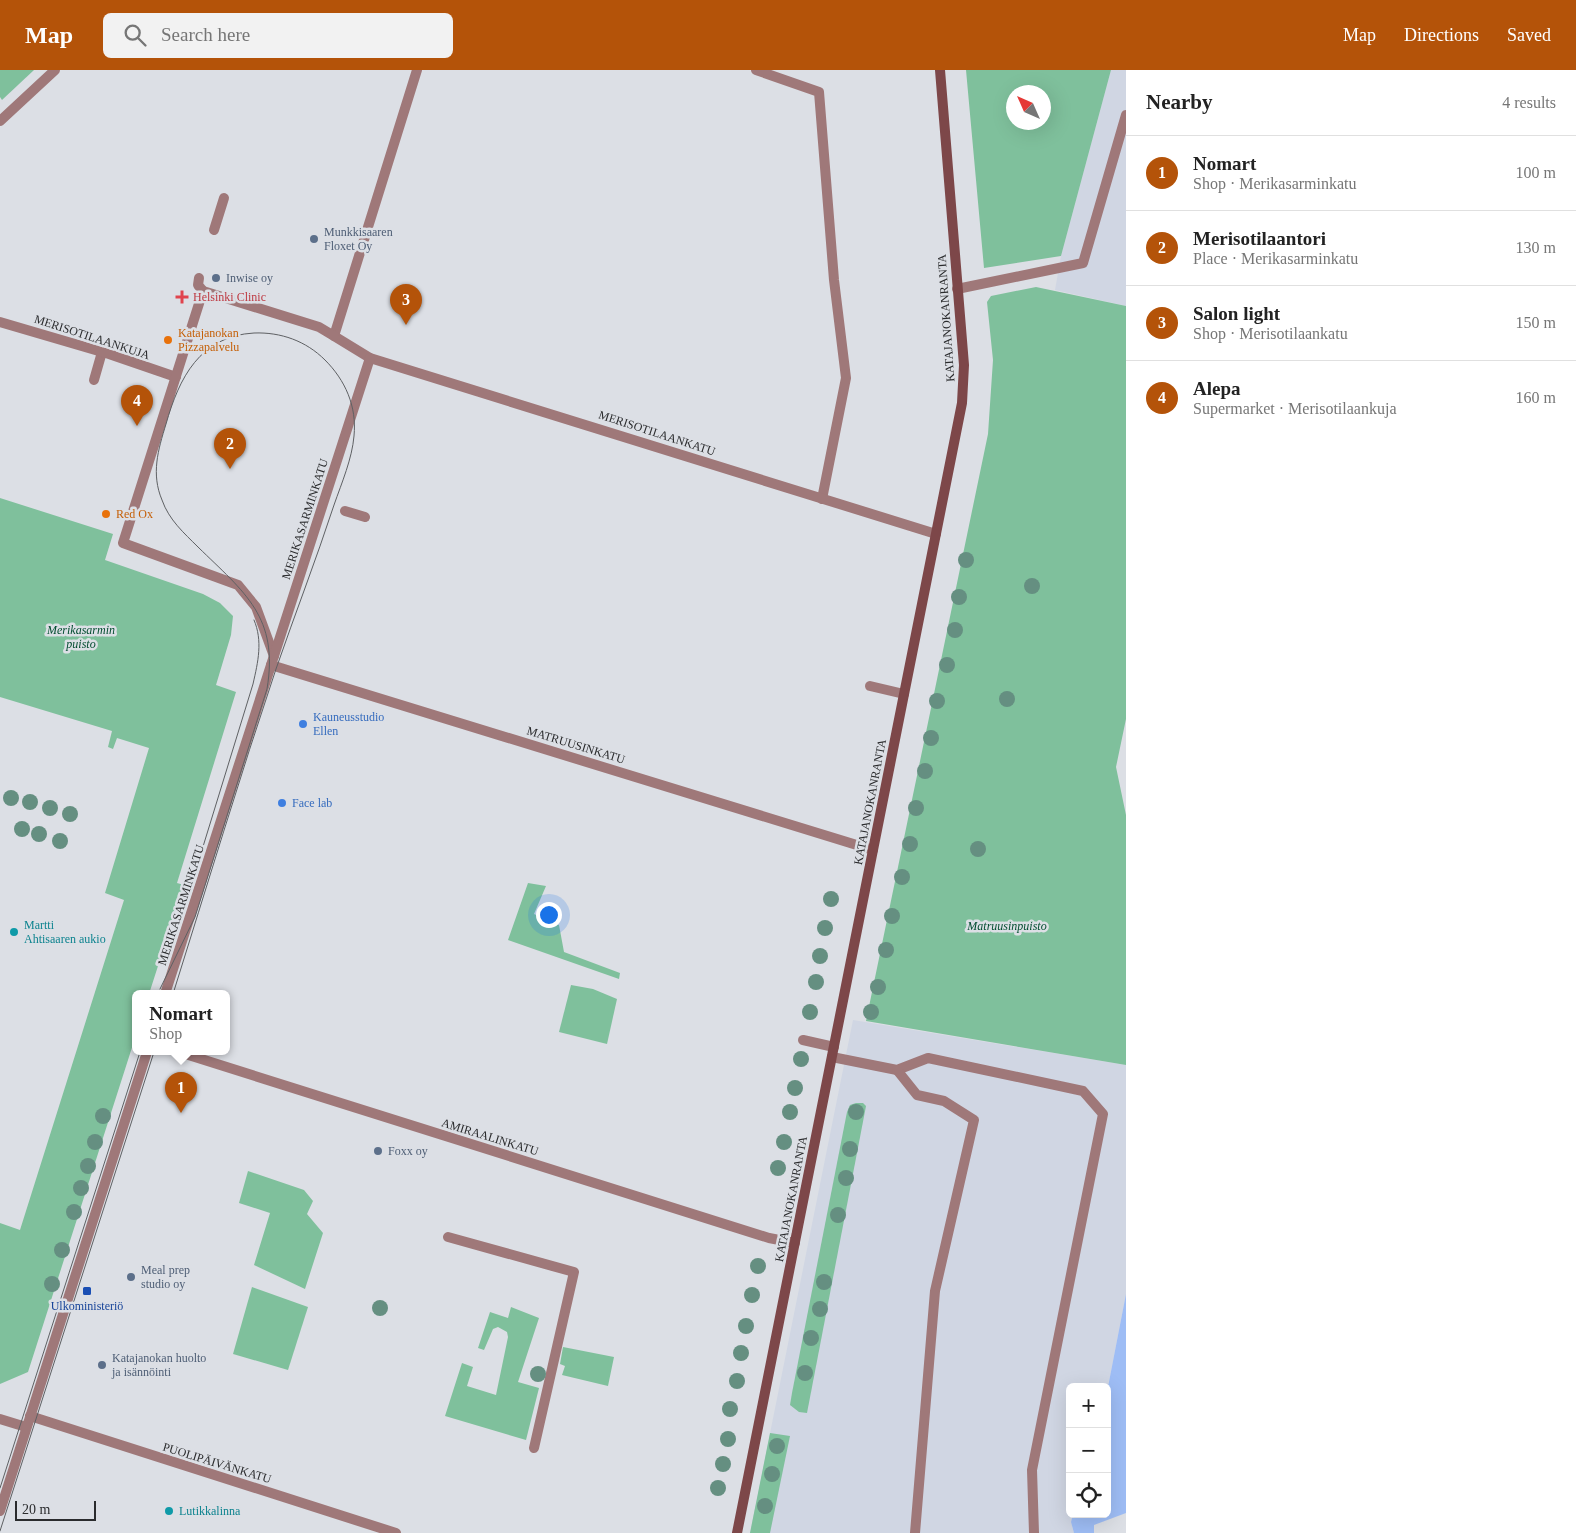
<!DOCTYPE html>
<html lang="en">
<head>
<meta charset="utf-8">
<style>
  :root { --surface:#fff; --page:#f2f2f2; --text:#222; --muted:#767676; --line:#e0e0e0; --accent:#b45309 }
  body { margin:0; font-family:"Times New Roman",serif; background:var(--page); color:var(--text) }
  .controls { position:absolute; right:15px; bottom:15px; display:grid; overflow:hidden; border-radius:8px; box-shadow:0 5px 20px #0002 }
  .controls button { width:45px; height:45px; display:grid; place-items:center; padding:0; border:0; border-bottom:1px solid var(--line); background:var(--surface); color:var(--text); font:25px sans-serif }
  .compass { position:absolute; left:1006px; top:15px; width:45px; height:45px; border-radius:50%; background:var(--surface); box-shadow:0 5px 20px #0002; rotate:315deg }
  .scale { position:absolute; left:15px; bottom:12px; width:81px; box-sizing:border-box; padding-left:5px; border:2px solid #2a2b2d; border-top:0; font-size:14px; line-height:18px; white-space:nowrap; color:#2a2b2d; -webkit-text-stroke:4px #dcdfe5; paint-order:stroke }
  .you { position:absolute; left:548px; top:844px; width:18px; height:18px; margin:-12px; border:4px solid #fff; border-radius:50%; background:#1a73e8; box-shadow:0 0 0 8px #1a73e833 }
  .badge { display:grid; place-items:center; width:32px; height:32px; border-radius:50%; background:var(--accent); color:#fff; font-size:16px; font-weight:700 }
  .pin { position:absolute; translate:-50% -41px; filter:drop-shadow(0 1px 2px #0008) }
  .pin::after { content:''; position:absolute; top:26px; width:18px; height:15px; background:inherit; clip-path:polygon(0 0,100% 0,50% 100%) }
  .popup { position:absolute; left:132px; top:920px; width:98px; height:65px; box-sizing:border-box; display:grid; place-content:center; border-radius:8px; background:var(--surface); filter:drop-shadow(0 1px 4px #0005); font-size:16px; white-space:nowrap; color:var(--muted) }
  .popup b { font-size:19px; color:var(--text) }
  .popup::after { content:''; position:absolute; left:50%; top:100%; margin-left:-10px; border:10px solid transparent; border-top-color:var(--surface) }
  .list { margin:0; padding:0; list-style:none }
  h2 { display:flex; justify-content:space-between; align-items:center; height:65px; margin:0; padding:0 20px; font-size:21px }
  h2 small { font-size:16px; font-weight:400; color:var(--muted) }
  .list li { display:grid; grid-template-columns:32px 1fr auto; gap:15px; align-items:center; box-sizing:border-box; height:75px; padding:0 20px; border-top:1px solid var(--line) }
  .list b { display:block; font-size:19px; white-space:nowrap }
  .list p { margin:0; font-size:16px; white-space:nowrap; color:var(--muted) }
  .list em { font-size:16px; font-style:normal; color:var(--muted) }
  .icon { flex:none; width:28px; height:28px; fill:none; stroke:currentColor; stroke-width:2; stroke-linecap:round; stroke-linejoin:round }
  .map { position:relative; flex:none; width:1126px; height:1463px; overflow:hidden }
  header { display:flex; align-items:center; gap:30px; box-sizing:border-box; height:70px; padding:0 25px; background:var(--accent); color:#fff }
  header strong { font-size:24px }
  nav { display:flex; gap:28px; margin-inline-start:auto; font-size:18px }
  .search { width:350px; height:45px; background:var(--page); display:flex; align-items:center; gap:12px; box-sizing:border-box; padding:0 18px; border-radius:8px; color:var(--muted); font-size:19px }
  main { display:flex }
  aside { flex:1; background:var(--surface) }
  .map>svg:first-child { display:block }
  .built { fill:#d0d6e3 }
  .green { fill:#7fc09c; fill-rule:evenodd }
  .water { fill:#9ebdf5 }
  .pier { fill:#dcdfe5 }
  .lines { fill:none; stroke-linecap:round; stroke-linejoin:round }
  .lane { stroke:#9f7879; stroke-width:10 }
  .street { stroke:#9f7879; stroke-width:10 }
  .secondary { stroke:#7d4749; stroke-width:10 }
  .tram { stroke:#5e6063; stroke-width:1 }
  .tree { fill:#658f81 }
  .service-dot { fill:#5c6f8a; stroke:#dcdfe5; stroke-width:2 }
  .health-dot { fill:#e0444e; stroke:#dcdfe5; stroke-width:2 }
  .food-dot { fill:#e8710a; stroke:#dcdfe5; stroke-width:2 }
  .shop-dot { fill:#3f7fe0; stroke:#dcdfe5; stroke-width:2 }
  .culture-dot { fill:#0f9aa8; stroke:#dcdfe5; stroke-width:2 }
  .transit-dot { fill:#1a4fb4; stroke:#dcdfe5; stroke-width:2 }
  .labels { text-anchor:middle; stroke-width:5; stroke-linejoin:round; paint-order:stroke }
  .service-label { font-size:12px; fill:#4e5e75; stroke:#dcdfe5; text-anchor:start }
  .health-label { font-size:12px; fill:#be3a42; stroke:#dcdfe5; text-anchor:start }
  .street-label { font-size:12px; fill:#2a2b2d; stroke:#dcdfe5 }
  .food-label { font-size:12px; fill:#c56008; stroke:#dcdfe5; text-anchor:start }
  .park-label { font-size:12px; font-style:italic; fill:#034d30; stroke:#dcdfe5 }
  .shop-label { font-size:12px; fill:#366cbe; stroke:#dcdfe5; text-anchor:start }
  .culture-label { font-size:12px; fill:#0d838f; stroke:#dcdfe5; text-anchor:start }
  .transit-label { font-size:12px; fill:#164399; stroke:#dcdfe5 }
</style>
</head>
<body>
<header>
<strong>Map</strong>
<div class="search"><svg class="icon" aria-label="search" viewBox="0 0 24 24"><circle cx="10" cy="10" r="6"/><path d="M15 15l6 6"/></svg>Search here</div>
<nav><a>Map</a><a>Directions</a><a>Saved</a></nav>
</header>
<main>
<div class="map">
<svg width="1126" height="1463" viewBox="0 0 1126 1463">
  <rect width="100%" height="100%" fill="#dcdfe5"/>
  <g class="built">
    <path d="M1111 0H1126V236L1055 220 1061 186Z"/>
    <path d="M853 950 1126 995V1224L1107 1322V1317H1070V1444H1073L1071 1452 1074 1463H750Z"/>
  </g>
  <g class="green">
    <path d="M0 0H34L2 30 0 27Z"/>
    <path d="M966 0H1111L1061 186 984 198ZM1014 22H1044V52H1014Z"/>
    <path d="M1036 217 1126 236V649L1116 697 1126 745V995L866 951 988 364 993 290 987 232 991 226Z"/>
    <path d="M0 428 113 464 105 490 203 524 220 533 233 546 231 565 216 615 236 622 177 813 184 815 149 924H136V965L28 1302 0 1314V1153L20 1160 124 830 105 823 149 678 117 668 113 679 108 677 112 661 0 627Z"/>
    <path d="M528 813 546 816 534 844 559 855 564 882 620 903 619 909 508 870Z"/>
    <path d="M571 915 593 919 617 929 607 974 559 962Z"/>
    <path d="M856 1033H863L866 1036 807 1343 799 1342 790 1335 792 1323 847 1042 850 1035Z"/>
    <path d="M248 1101 304 1120 313 1131 307 1144 323 1163 305 1219 254 1195 270 1143 239 1133Z"/>
    <path d="M252 1217 308 1237 288 1300 233 1284Z"/>
    <path d="M511 1237 539 1248 518 1312 539 1318 526 1370 445 1346 462 1293 473 1297 467 1316 496 1325 508 1267 507 1262 498 1257 493 1259 484 1280 478 1278 490 1242 508 1248Z"/>
    <path d="M563 1277 614 1287 608 1316 562 1305 565 1296 560 1294Z"/>
    <path d="M770 1363 790 1366 770 1463H750Z"/>
  </g>
  <path class="water" d="M1126 1224V1463H1074L1071 1452 1073 1444H1107V1322Z"/>
  <path class="pier" d="M1126 1443V1463H1094V1455Z"/>
  <g class="lines">
    <g class="lane">
      <path d="M756 0 819 22 834 210 846 308 822 429"/>
      <path d="M214 160 224 128"/>
      <path d="M199 208 198 215 203 221"/>
      <path d="M957 219 1083 193 1126 45"/>
      <path d="M94 310 102 282"/>
      <path d="M345 441 365 447"/>
      <path d="M870 616 904 624"/>
      <path d="M803 970 834 977"/>
      <path d="M832 987 897 1000 928 988 1083 1021 1103 1044 1032 1400 1034 1463"/>
      <path d="M897 1000 917 1025 944 1031 974 1050 935 1221 915 1463"/>
      <path d="M448 1167 574 1202 534 1378"/>
    </g>
    <g class="street">
      <path d="M417 0 334 266 370 288 936 464"/>
      <path d="M0 51 55 0"/>
      <path d="M0 252 109 284 176 307"/>
      <path d="M274 586 256 537 238 515 123 473 203 221 319 257 334 266"/>
      <path d="M271 595 873 780"/>
      <path d="M165 924 370 288"/>
      <path d="M179 982 769 1168 795 1173"/>
      <path d="M30 1346 396 1463"/>
      <path d="M0 1349 26 1357"/>
      <path d="M0 1441 147 982"/>
    </g>
    <path class="secondary" d="M737 1463 962 333 964 295 940 0"/>
    <g class="tram">
      <path d="M170 884 253 614C258 592 263 571 254 550"/>
      <path d="M160 919 195 847 267 619C279 547 245 523 198 477 184 463 169 450 162 430 151 404 158 380 166 354 179 308 200 266 254 263 281 262 306 271 325 290 345 310 357 336 354 366 352 389 342 412 334 435 316 490 295 544 276 599 240 706 207 816 173 924"/>
      <path d="M0 1418 140 982"/>
      <path d="M0 1461 154 982"/>
    </g>
  </g>
  <g class="tree">
    <circle cx="966" cy="490" r="8"/>
    <circle cx="1032" cy="516" r="8"/>
    <circle cx="959" cy="527" r="8"/>
    <circle cx="955" cy="560" r="8"/>
    <circle cx="947" cy="595" r="8"/>
    <circle cx="1007" cy="629" r="8"/>
    <circle cx="937" cy="631" r="8"/>
    <circle cx="931" cy="668" r="8"/>
    <circle cx="925" cy="701" r="8"/>
    <circle cx="11" cy="728" r="8"/>
    <circle cx="30" cy="732" r="8"/>
    <circle cx="50" cy="738" r="8"/>
    <circle cx="916" cy="738" r="8"/>
    <circle cx="70" cy="744" r="8"/>
    <circle cx="22" cy="759" r="8"/>
    <circle cx="39" cy="764" r="8"/>
    <circle cx="60" cy="771" r="8"/>
    <circle cx="910" cy="774" r="8"/>
    <circle cx="978" cy="779" r="8"/>
    <circle cx="902" cy="807" r="8"/>
    <circle cx="831" cy="829" r="8"/>
    <circle cx="892" cy="846" r="8"/>
    <circle cx="825" cy="858" r="8"/>
    <circle cx="886" cy="880" r="8"/>
    <circle cx="820" cy="886" r="8"/>
    <circle cx="816" cy="912" r="8"/>
    <circle cx="878" cy="917" r="8"/>
    <circle cx="810" cy="942" r="8"/>
    <circle cx="871" cy="942" r="8"/>
    <circle cx="801" cy="989" r="8"/>
    <circle cx="795" cy="1018" r="8"/>
    <circle cx="790" cy="1042" r="8"/>
    <circle cx="856" cy="1042" r="8"/>
    <circle cx="103" cy="1046" r="8"/>
    <circle cx="95" cy="1072" r="8"/>
    <circle cx="784" cy="1072" r="8"/>
    <circle cx="850" cy="1079" r="8"/>
    <circle cx="88" cy="1096" r="8"/>
    <circle cx="778" cy="1098" r="8"/>
    <circle cx="846" cy="1108" r="8"/>
    <circle cx="81" cy="1118" r="8"/>
    <circle cx="74" cy="1142" r="8"/>
    <circle cx="838" cy="1145" r="8"/>
    <circle cx="62" cy="1180" r="8"/>
    <circle cx="758" cy="1196" r="8"/>
    <circle cx="824" cy="1212" r="8"/>
    <circle cx="52" cy="1214" r="8"/>
    <circle cx="752" cy="1225" r="8"/>
    <circle cx="380" cy="1238" r="8"/>
    <circle cx="820" cy="1239" r="8"/>
    <circle cx="746" cy="1256" r="8"/>
    <circle cx="811" cy="1268" r="8"/>
    <circle cx="741" cy="1283" r="8"/>
    <circle cx="805" cy="1303" r="8"/>
    <circle cx="538" cy="1304" r="8"/>
    <circle cx="737" cy="1311" r="8"/>
    <circle cx="730" cy="1339" r="8"/>
    <circle cx="728" cy="1369" r="8"/>
    <circle cx="777" cy="1376" r="8"/>
    <circle cx="723" cy="1394" r="8"/>
    <circle cx="772" cy="1404" r="8"/>
    <circle cx="718" cy="1418" r="8"/>
    <circle cx="765" cy="1436" r="8"/>
  </g>
  <g class="service-dot">
    <circle cx="314" cy="169" r="5"/>
    <circle cx="216" cy="208" r="5"/>
    <circle cx="378" cy="1081" r="5"/>
    <circle cx="131" cy="1207" r="5"/>
    <circle cx="102" cy="1295" r="5"/>
  </g>
  <path class="health-dot" d="M179.5 219.5h5v5h5v5h-5v5h-5v-5h-5v-5h5z"/>
  <g class="food-dot">
    <circle cx="168" cy="270" r="5"/>
    <circle cx="106" cy="444" r="5"/>
  </g>
  <g class="shop-dot">
    <circle cx="303" cy="654" r="5"/>
    <circle cx="282" cy="733" r="5"/>
  </g>
  <g class="culture-dot">
    <circle cx="14" cy="862" r="5"/>
    <circle cx="169" cy="1441" r="5"/>
  </g>
  <rect class="transit-dot" x="82" y="1216" width="10" height="10" rx="2.5"/>
  <g class="labels">
    <g class="service-label">
      <text x="324" y="166">Munkkisaaren<tspan x="324" dy="14">Floxet Oy</tspan></text>
      <text x="226" y="212">Inwise oy</text>
      <text x="388" y="1085">Foxx oy</text>
      <text x="141" y="1204">Meal prep<tspan x="141" dy="14">studio oy</tspan></text>
      <text x="112" y="1292">Katajanokan huolto<tspan x="112" dy="14">ja isännöinti</tspan></text>
    </g>
    <g class="health-label">
      <text x="193" y="231">Helsinki Clinic</text>
    </g>
    <g class="street-label">
      <text transform="translate(946 248) rotate(-94)" y="4">KATAJANOKANRANTA</text>
      <text transform="translate(92 267) rotate(18)" y="4">MERISOTILAANKUJA</text>
      <text transform="translate(657 363) rotate(18)" y="4">MERISOTILAANKATU</text>
      <text transform="translate(305 449) rotate(-72)" y="4">MERIKASARMINKATU</text>
      <text transform="translate(576 675) rotate(17)" y="4">MATRUUSINKATU</text>
      <text transform="translate(870 732) rotate(-79)" y="4">KATAJANOKANRANTA</text>
      <text transform="translate(181 835) rotate(-72)" y="4">MERIKASARMINKATU</text>
      <text transform="translate(490 1067) rotate(17)" y="4">AMIRAALINKATU</text>
      <text transform="translate(791 1129) rotate(-79)" y="4">KATAJANOKANRANTA</text>
      <text transform="translate(217 1393) rotate(17)" y="4">PUOLIPÄIVÄNKATU</text>
    </g>
    <g class="food-label">
      <text x="178" y="267">Katajanokan<tspan x="178" dy="14">Pizzapalvelu</tspan></text>
      <text x="116" y="448">Red Ox</text>
    </g>
    <g class="park-label">
      <text x="81" y="564">Merikasarmin<tspan x="81" dy="14">puisto</tspan></text>
      <text x="1007" y="860">Matruusinpuisto</text>
    </g>
    <g class="shop-label">
      <text x="313" y="651">Kauneusstudio<tspan x="313" dy="14">Ellen</tspan></text>
      <text x="292" y="737">Face lab</text>
    </g>
    <g class="culture-label">
      <text x="24" y="859">Martti<tspan x="24" dy="14">Ahtisaaren aukio</tspan></text>
      <text x="179" y="1445">Lutikkalinna</text>
    </g>
    <g class="transit-label">
      <text x="87" y="1240">Ulkoministeriö</text>
    </g>
  </g>
</svg>
<div class="controls">
<button>+</button>
<button>−</button>
<button><svg class="icon" aria-label="locate" viewBox="0 0 24 24"><circle cx="12" cy="12" r="6"/><path d="M12 2v4M12 18v4M2 12h4M18 12h4"/></svg></button>
</div>
<svg class="compass" viewBox="-18 -18 36 36"><path d="M0-13l5 13h-10z" fill="#e53935"/><path d="M0 13l5-13h-10z" fill="#767676"/></svg>
<div class="scale">20 m</div>
<div class="you"></div>
<div class="pin badge" style="left:181px;top:1043px">1</div>
<div class="popup"><b>Nomart</b>Shop</div>
<div class="pin badge" style="left:230px;top:399px">2</div>
<div class="pin badge" style="left:406px;top:255px">3</div>
<div class="pin badge" style="left:137px;top:356px">4</div>
</div>
<aside>
<h2>Nearby<small>4 results</small></h2>
<ul class="list">
<li><span class="badge">1</span><div><b>Nomart</b><p>Shop · Merikasarminkatu</p></div><em>100 m</em></li>
<li><span class="badge">2</span><div><b>Merisotilaantori</b><p>Place · Merikasarminkatu</p></div><em>130 m</em></li>
<li><span class="badge">3</span><div><b>Salon light</b><p>Shop · Merisotilaankatu</p></div><em>150 m</em></li>
<li><span class="badge">4</span><div><b>Alepa</b><p>Supermarket · Merisotilaankuja</p></div><em>160 m</em></li>
</ul>
</aside>
</main>
</body>
</html>
